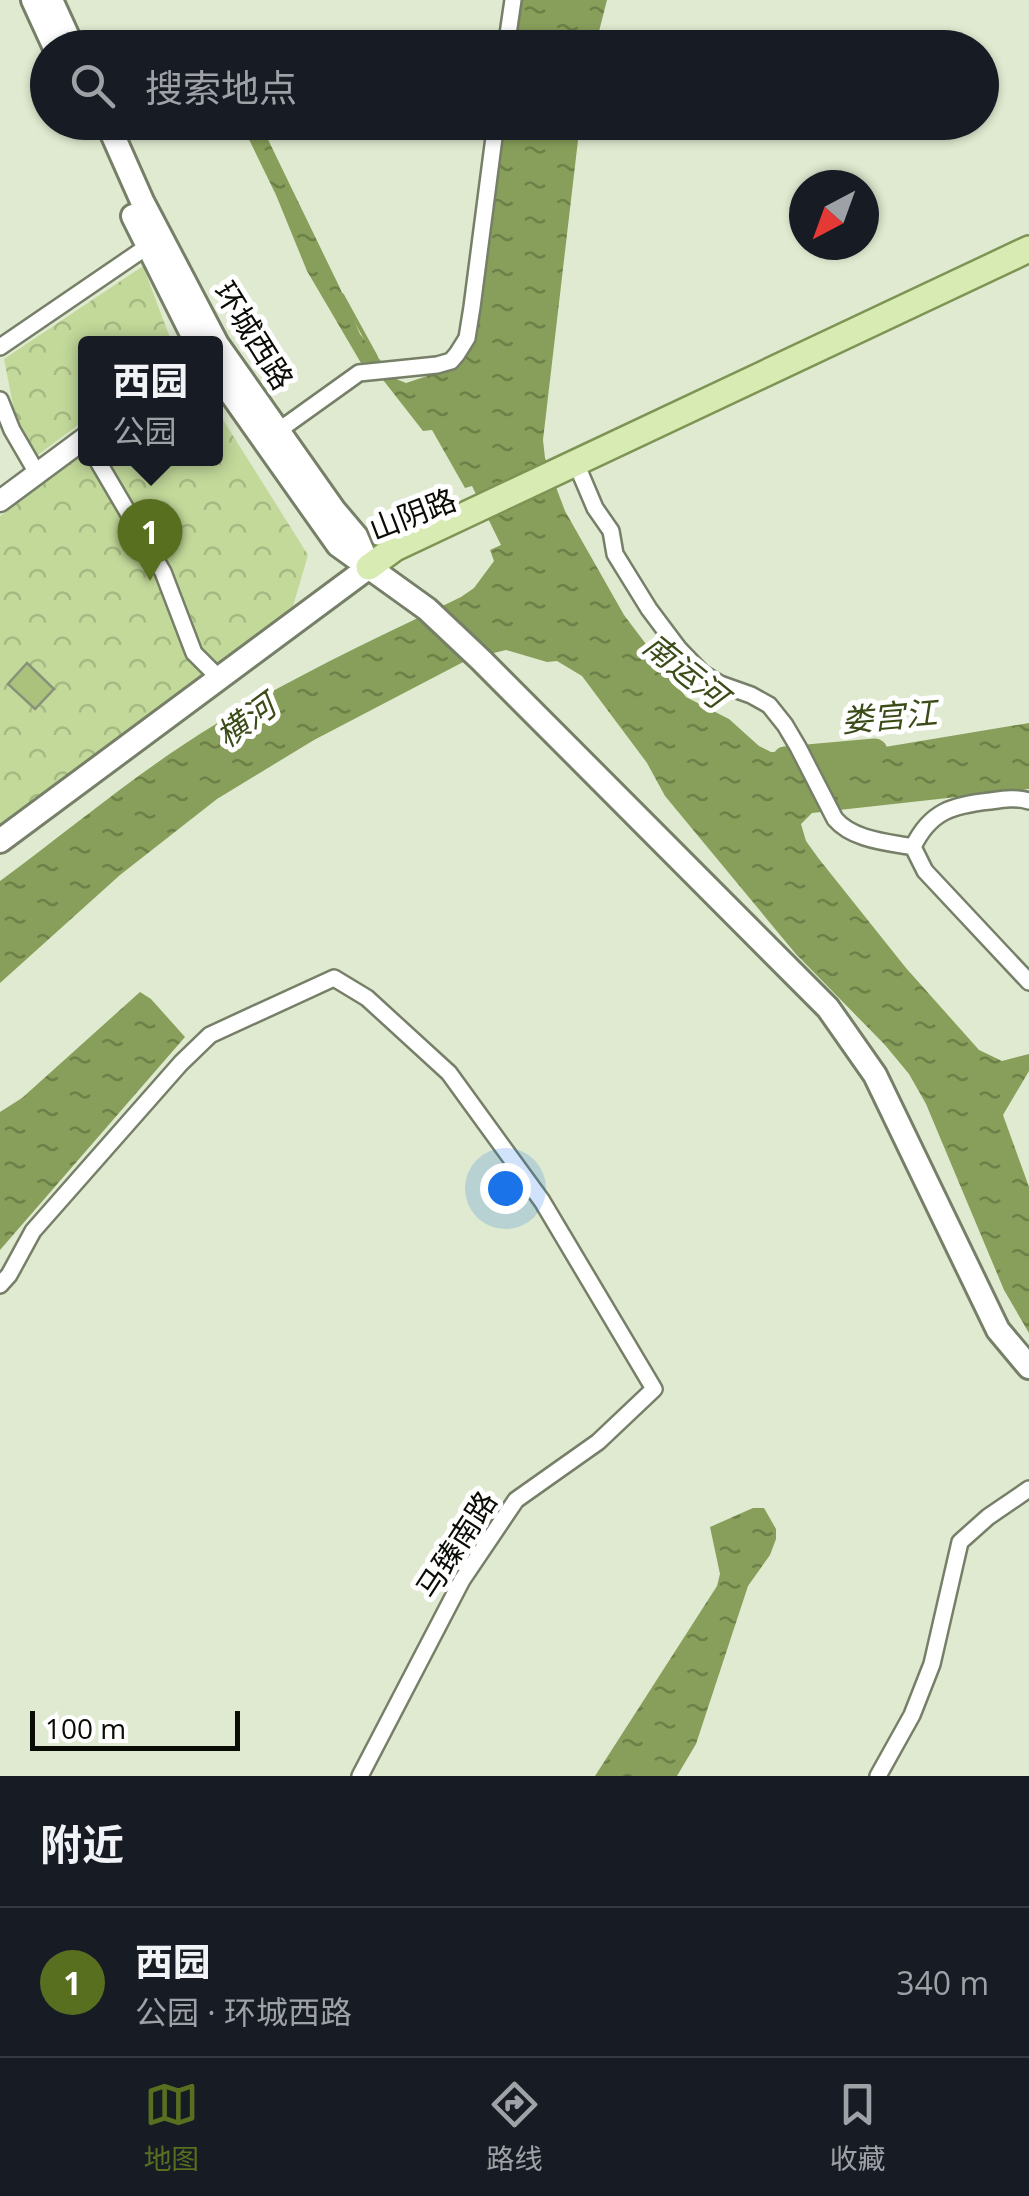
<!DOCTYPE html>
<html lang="zh">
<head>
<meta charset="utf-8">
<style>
  :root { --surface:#171b24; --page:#242831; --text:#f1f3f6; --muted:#9ea1a6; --line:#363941; --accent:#586f20 }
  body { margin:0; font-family:"Open Sans","Noto Sans SC",sans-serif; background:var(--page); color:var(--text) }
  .compass { position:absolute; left:789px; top:170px; width:90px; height:90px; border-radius:50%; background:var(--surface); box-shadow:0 2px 8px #0004; rotate:221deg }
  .scale { position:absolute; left:30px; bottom:25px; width:210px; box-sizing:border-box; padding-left:10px; border:5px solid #0a0d05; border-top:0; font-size:28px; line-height:35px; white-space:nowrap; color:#0a0d05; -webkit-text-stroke:8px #fff; paint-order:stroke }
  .you { position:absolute; left:505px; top:1188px; width:35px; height:35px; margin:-25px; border:8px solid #fff; border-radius:50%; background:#1a73e8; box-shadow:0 0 0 15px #1a73e833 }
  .badge { display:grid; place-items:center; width:65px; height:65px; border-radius:50%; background:var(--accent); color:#fff; font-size:32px; font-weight:700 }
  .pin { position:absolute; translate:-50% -82px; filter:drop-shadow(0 2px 5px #0008) }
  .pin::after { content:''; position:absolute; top:52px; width:35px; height:30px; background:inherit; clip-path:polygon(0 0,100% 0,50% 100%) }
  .popup { position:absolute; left:78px; top:336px; width:145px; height:130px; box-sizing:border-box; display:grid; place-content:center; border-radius:10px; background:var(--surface); filter:drop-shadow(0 2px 8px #0005); font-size:32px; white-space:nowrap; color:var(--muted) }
  .popup b { font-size:38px; color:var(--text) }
  .popup::after { content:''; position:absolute; left:50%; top:100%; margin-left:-20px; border:20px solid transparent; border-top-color:var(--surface) }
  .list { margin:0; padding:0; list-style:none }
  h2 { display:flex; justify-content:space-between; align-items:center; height:130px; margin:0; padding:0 40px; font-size:42px }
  h2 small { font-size:32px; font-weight:400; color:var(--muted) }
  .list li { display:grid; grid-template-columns:65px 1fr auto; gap:30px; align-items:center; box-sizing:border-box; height:150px; padding:0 40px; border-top:2px solid var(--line) }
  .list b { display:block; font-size:38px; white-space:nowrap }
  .list p { margin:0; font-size:32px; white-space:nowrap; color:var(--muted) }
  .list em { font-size:32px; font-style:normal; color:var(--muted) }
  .icon { flex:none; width:55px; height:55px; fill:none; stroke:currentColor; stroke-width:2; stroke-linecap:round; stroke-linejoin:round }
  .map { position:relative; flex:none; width:1029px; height:1776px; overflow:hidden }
  .search { position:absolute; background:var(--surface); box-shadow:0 2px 8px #0004; left:30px; right:30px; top:30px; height:110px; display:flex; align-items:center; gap:25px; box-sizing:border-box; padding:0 35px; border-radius:55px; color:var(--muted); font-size:38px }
  .sheet { height:280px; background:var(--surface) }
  nav { display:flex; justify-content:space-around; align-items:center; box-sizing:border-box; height:140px; border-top:2px solid var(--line); background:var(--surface); font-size:28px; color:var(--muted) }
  nav a { display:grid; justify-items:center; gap:5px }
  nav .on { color:var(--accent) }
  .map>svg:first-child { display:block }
  .park { fill:url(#park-crowns) }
  .water { fill:url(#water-ripples) }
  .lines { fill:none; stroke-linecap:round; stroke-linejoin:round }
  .stream { stroke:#879f5a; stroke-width:4 }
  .river { stroke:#879f5a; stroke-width:25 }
  .building { fill:#aac27c; stroke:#88927a; stroke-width:2.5 }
  .minor-casing { stroke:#767f67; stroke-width:20 }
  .tertiary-casing { stroke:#767f67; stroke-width:25 }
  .secondary-casing { stroke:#767f67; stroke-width:28 }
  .primary-casing { stroke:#7e9454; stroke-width:30 }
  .minor { stroke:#fff; stroke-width:15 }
  .tertiary { stroke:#fff; stroke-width:20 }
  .secondary { stroke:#fff; stroke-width:22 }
  .primary { stroke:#d7ebb2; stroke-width:25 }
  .labels { text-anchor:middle; stroke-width:10; stroke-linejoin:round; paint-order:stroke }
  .street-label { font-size:30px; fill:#0a0d05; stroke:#fff }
  .water-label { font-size:32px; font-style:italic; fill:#3c4c19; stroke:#fff }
</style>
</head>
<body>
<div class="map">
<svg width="1029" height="1776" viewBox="0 0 1029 1776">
  <defs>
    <pattern id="park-crowns" width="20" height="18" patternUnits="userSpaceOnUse" patternTransform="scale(2.5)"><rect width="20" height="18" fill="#c2d99a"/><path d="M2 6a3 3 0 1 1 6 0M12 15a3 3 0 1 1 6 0" fill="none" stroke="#a5b983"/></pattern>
    <pattern id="water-ripples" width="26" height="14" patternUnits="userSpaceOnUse" patternTransform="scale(2.5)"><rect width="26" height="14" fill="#879f5a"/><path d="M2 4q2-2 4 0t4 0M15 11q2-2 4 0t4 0" fill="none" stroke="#6d8048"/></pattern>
  </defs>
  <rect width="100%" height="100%" fill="#e0ead0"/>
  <g class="park">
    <path d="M143 266 172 343 85 344V420L35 457 14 410 4 359Z"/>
    <path d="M215 407 308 555 293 606 183 693 0 828V516L85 453V458H215Z"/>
  </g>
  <g class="water">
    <path d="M517 0H607L595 47 511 48Z"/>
    <path d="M241 123H260L339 286 360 334 394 378 406 383 448 369 459 361 501 123H580L543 440 545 458 565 511 624 615 686 697 729 719 759 746 771 752 815 751 819 758 1029 723V789L812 813 801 824 806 841 819 859 906 968 979 1050 1002 1061 1029 1054V1071L1003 1115 1029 1187V1333L1004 1290 926 1104 909 1074 885 1045 795 953 665 796 647 763 582 676 557 661 547 662 506 650 469 659 314 740 217 799 120 875 0 983V881C72 828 140 770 216 724 294 676 379 637 461 597L474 588 494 561 490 550 501 545 472 486 465 488 432 430 423 431 369 362 361 363 307 271 276 195Z"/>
    <path d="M140 992 151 999 185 1037 0 1250V1112L22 1098Z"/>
    <path d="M753 1508H764L776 1529V1539L770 1555 748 1586 696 1744 677 1776H595L717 1586 720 1574 710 1527Z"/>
  </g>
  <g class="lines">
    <path class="stream" d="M342 295 376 357"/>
    <path class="river" d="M785 759 875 751"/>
  </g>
  <path class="building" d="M27 663 54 689 35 709 8 684Z"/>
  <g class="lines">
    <g class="minor-casing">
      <g id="minor">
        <path d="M506 48 513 0"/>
        <path d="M0 347 148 246"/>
        <path d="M0 400 12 430 37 473"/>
        <path d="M278 431 359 373 437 365 451 361 457 354 467 338 472 307 496 122"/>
        <path d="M96 458 163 572 194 653 220 679"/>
        <path d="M581 475 595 508 611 531 615 554 649 609 679 649 702 673 720 684 751 695 769 705 785 725 798 747 835 819C853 840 887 842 913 847L925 871 1029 982"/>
        <path d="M913 847C930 811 953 805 990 801 1004 799 1016 797 1029 801"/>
        <path d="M0 1285 9 1275 33 1231 181 1063 210 1035 334 978 367 998 449 1073 542 1201 654 1389 598 1442 516 1500 462 1580 360 1776"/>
        <path d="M878 1776 912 1715 932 1664 960 1542 988 1517 1029 1489"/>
      </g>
    </g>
    <g class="tertiary-casing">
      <path id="tertiary" d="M0 501 85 438"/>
    </g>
    <g class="secondary-casing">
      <g id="secondary">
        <path d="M33 0 55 48"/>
        <path d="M51 0 73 48"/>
        <path d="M107 122 142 201 217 344 334 510 356 536 368 564"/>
        <path d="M133 216 197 344"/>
        <path d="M215 371 338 545 427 609 481 660 828 1008 875 1075 998 1330 1029 1367"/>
        <path d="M0 841 369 567"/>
      </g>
    </g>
    <g class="primary-casing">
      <path id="primary" d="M369 567 395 548 1029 249"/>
    </g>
    <use href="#minor" class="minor"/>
    <use href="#tertiary" class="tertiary"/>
    <use href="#secondary" class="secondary"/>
    <use href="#primary" class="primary"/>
  </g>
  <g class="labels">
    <g class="street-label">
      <text transform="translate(253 336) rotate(58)" y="10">环城西路</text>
      <text transform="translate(413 515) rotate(-21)" y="10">山阴路</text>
      <text transform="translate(457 1545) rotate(-57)" y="10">马臻南路</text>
    </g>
    <g class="water-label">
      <text transform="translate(685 671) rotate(39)" y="11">南运河</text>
      <text transform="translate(889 717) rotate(-5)" y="11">娄宫江</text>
      <text transform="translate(246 721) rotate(-36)" y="11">横河</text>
    </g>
  </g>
</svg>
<svg class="compass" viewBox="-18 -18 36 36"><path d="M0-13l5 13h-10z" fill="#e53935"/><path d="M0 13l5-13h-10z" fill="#9ea1a6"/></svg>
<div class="scale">100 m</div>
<div class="you"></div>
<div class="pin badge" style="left:150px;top:581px">1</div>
<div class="popup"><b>西园</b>公园</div>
<div class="search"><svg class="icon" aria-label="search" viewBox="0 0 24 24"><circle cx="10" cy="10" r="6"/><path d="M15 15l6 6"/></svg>搜索地点</div>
</div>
<section class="sheet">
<h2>附近<small></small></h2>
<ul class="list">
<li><span class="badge">1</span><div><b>西园</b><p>公园 · 环城西路</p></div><em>340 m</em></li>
</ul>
</section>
<nav>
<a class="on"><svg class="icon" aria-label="map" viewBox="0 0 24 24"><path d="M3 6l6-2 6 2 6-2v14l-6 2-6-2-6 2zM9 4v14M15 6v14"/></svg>地图</a>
<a><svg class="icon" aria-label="directions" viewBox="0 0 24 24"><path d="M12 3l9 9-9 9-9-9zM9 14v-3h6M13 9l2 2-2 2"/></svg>路线</a>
<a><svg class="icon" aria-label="saved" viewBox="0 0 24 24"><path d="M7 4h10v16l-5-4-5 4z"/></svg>收藏</a>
</nav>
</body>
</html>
